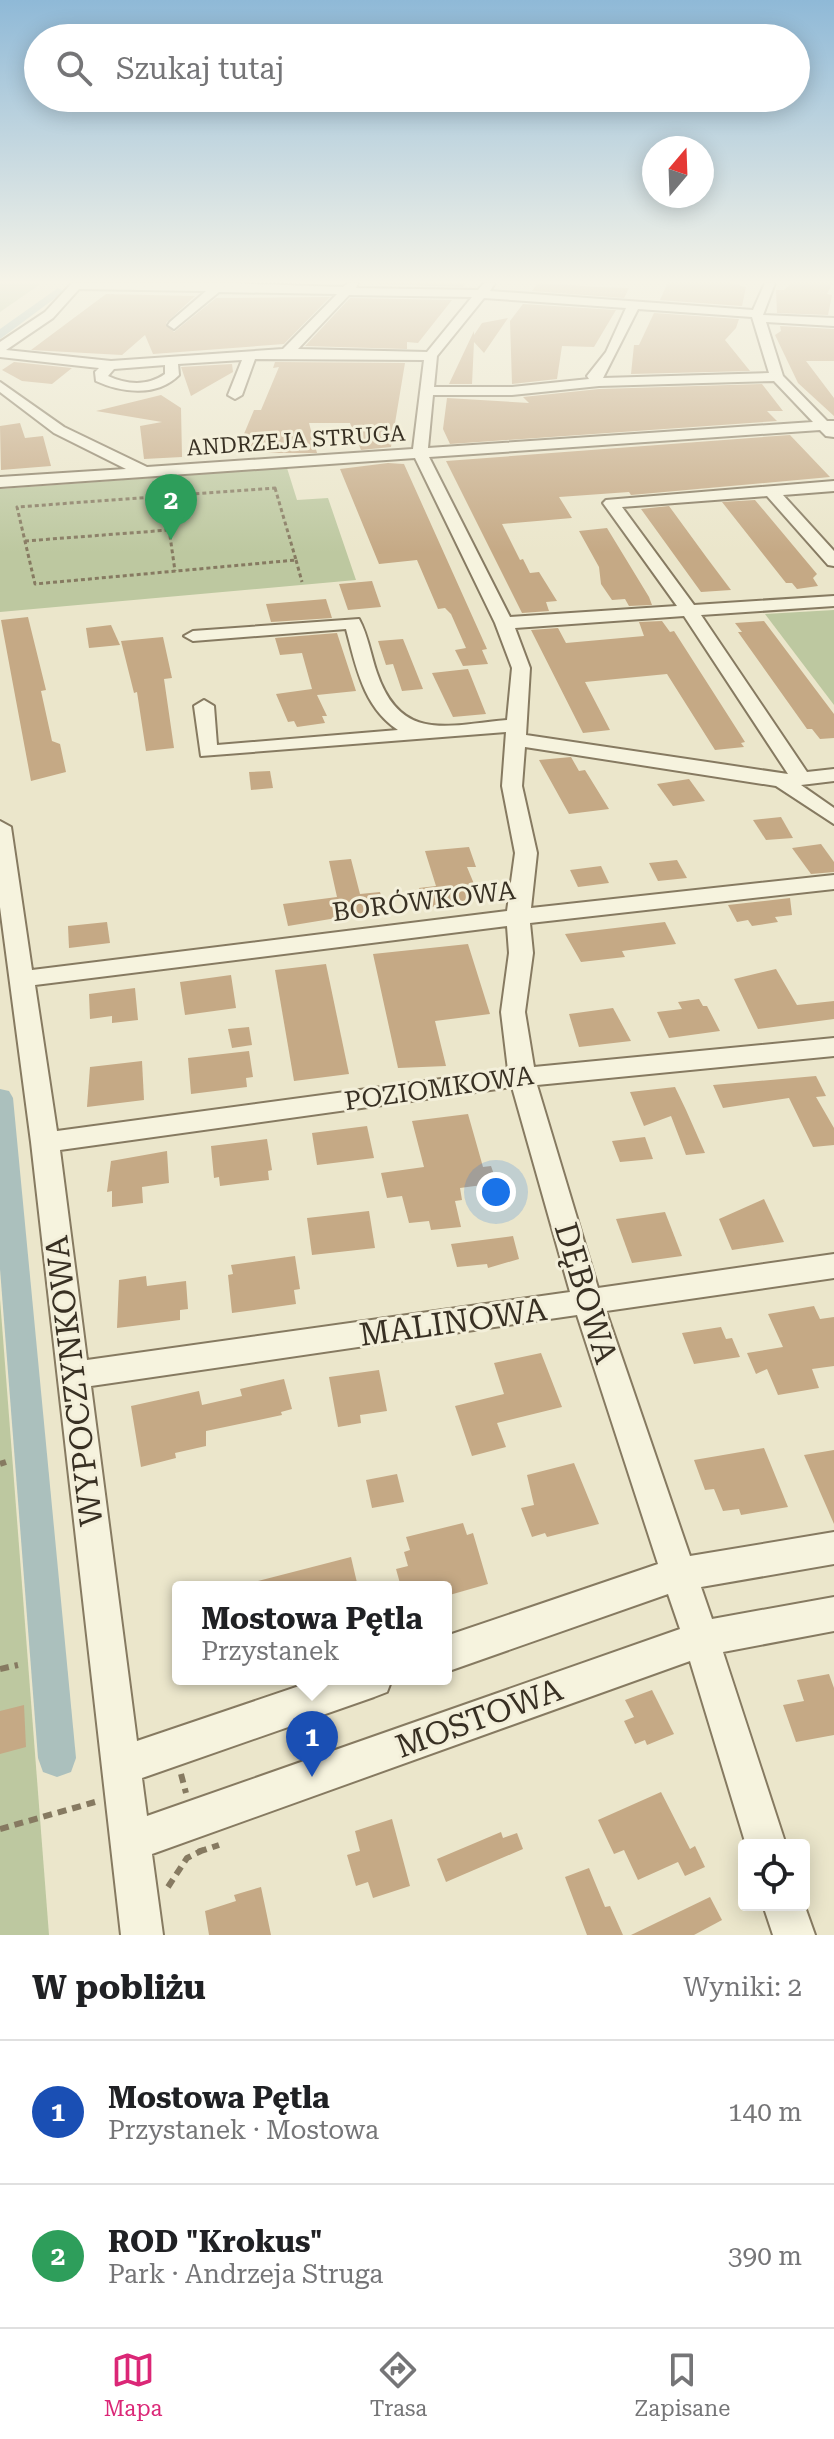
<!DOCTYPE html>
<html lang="pl">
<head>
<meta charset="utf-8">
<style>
  :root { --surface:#fff; --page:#f2f2f2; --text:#202124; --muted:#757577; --line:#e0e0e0; --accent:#db2777 }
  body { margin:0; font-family:"Roboto Serif",serif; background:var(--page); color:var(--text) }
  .controls { position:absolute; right:24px; bottom:24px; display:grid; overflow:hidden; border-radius:8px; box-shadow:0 4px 20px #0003 }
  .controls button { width:72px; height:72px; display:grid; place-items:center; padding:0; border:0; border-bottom:2px solid var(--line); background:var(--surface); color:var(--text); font:40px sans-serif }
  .compass { position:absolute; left:642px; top:136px; width:72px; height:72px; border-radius:50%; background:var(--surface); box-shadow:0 4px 20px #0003; rotate:19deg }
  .you { position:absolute; left:496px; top:1192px; width:28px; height:28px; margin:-20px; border:6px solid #fff; border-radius:50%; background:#1a73e8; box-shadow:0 0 0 12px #1a73e833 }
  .badge { display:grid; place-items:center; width:52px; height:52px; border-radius:50%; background:var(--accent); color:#fff; font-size:26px; font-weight:700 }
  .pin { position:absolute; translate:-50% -66px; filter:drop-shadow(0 2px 4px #0008) }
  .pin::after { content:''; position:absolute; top:42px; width:28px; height:24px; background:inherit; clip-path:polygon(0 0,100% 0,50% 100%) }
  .popup { position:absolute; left:172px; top:1581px; width:280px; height:104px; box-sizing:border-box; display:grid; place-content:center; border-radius:8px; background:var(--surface); filter:drop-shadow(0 2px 6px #0005); font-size:26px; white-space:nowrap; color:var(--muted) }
  .popup b { font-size:30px; color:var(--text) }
  .popup::after { content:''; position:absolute; left:50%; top:100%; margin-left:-16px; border:16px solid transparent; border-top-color:var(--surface) }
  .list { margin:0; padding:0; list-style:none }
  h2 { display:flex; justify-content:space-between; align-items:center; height:104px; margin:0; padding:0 32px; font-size:34px }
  h2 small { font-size:26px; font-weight:400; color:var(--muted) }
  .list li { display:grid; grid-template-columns:52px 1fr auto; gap:24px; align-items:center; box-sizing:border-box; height:144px; padding:0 32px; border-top:2px solid var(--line) }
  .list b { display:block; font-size:30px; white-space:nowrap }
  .list p { margin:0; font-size:26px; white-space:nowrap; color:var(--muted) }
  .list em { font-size:26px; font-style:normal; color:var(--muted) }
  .icon { flex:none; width:44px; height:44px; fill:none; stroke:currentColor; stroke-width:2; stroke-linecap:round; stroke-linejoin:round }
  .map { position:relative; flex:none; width:834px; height:1935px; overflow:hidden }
  .search { position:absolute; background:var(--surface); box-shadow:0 4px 20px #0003; left:24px; right:24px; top:24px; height:88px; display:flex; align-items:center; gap:20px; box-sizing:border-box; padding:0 28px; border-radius:44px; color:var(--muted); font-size:30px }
  .sheet { height:392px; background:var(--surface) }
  nav { display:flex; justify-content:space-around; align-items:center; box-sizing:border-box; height:112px; border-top:2px solid var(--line); background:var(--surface); font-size:22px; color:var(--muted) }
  nav a { display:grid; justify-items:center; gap:4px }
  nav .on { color:var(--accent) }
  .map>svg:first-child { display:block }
  .green { fill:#bdc8a0 }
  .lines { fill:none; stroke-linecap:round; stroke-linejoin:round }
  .canal { fill:#abc0bd; fill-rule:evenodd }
  .building { fill:#c5a985 }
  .minor-casing { stroke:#867a61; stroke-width:4 }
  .path-far1 { stroke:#867a61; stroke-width:3; stroke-dasharray:4 3; stroke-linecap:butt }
  .path { stroke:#867a61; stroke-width:6; stroke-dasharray:9 6; stroke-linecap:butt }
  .minor { fill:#f6f3de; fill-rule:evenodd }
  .labels { text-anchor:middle; stroke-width:6; stroke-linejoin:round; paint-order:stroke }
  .far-street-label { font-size:22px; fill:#383023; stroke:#f3efda }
  .street-label { font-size:26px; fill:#383023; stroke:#f3efda }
  .near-street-label { font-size:32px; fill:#383023; stroke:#f3efda }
</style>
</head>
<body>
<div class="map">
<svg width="834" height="1935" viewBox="0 0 834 1935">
  <rect width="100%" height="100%" fill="#ebe6cb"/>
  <g class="green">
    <path d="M0 283H42L0 312Z"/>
    <path d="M287 468 297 500 328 498 356 580 0 612V489Z"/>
    <path d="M834 610V705L765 614Z"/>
    <path d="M0 1299 49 1935H0Z"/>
  </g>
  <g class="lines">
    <g class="canal">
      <path d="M58 288 64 291 62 293 0 339V329Z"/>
      <path d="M0 1089 9 1091 13 1098 76 1758 71 1772 57 1777 43 1772 38 1758 0 1269Z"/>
    </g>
  </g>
  <g class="building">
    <path d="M668 282H728L746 287 742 306 660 300Z"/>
    <path d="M793 282H833L827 294 832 295 828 315 777 313 776 290H784Z"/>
    <path d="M361 283H467L463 287Z"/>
    <path d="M538 283 598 287 629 288 624 298 532 291Z"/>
    <path d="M106 294 195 296 166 323 174 332 216 298 330 297 284 344 153 354 145 335 122 355 31 350Z"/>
    <path d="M350 298 452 300 418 343 407 342V349L305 346Z"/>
    <path d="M523 304 616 310 594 347 562 346 557 379 512 384 510 321Z"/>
    <path d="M654 313 739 319 736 328 725 340 750 371 631 374 634 345H639Z"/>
    <path d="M508 318 484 353 474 342 472 384H449L474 331V335L482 323Z"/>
    <path d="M780 326 834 329V361H806L834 398V416L798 383 775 335 781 331Z"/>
    <path d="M14 362 72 368 52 384 22 381 2 370Z"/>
    <path d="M275 362 405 363 391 447 361 450 350 423H309L317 453H236L254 410H261L279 367 273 368Z"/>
    <path d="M232 364 233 372 191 396 181 367Z"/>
    <path d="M762 384 783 411H767L777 421 450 444 443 429 447 398 529 403 523 397 599 389Z"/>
    <path d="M161 395 181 408 182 457 144 459 140 426 162 422 96 411Z"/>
    <path d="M20 423 25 438 43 436 51 466 1 470 0 426Z"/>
    <path d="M790 435 830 477 631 495 629 492 559 497 572 518 502 524 520 560 523 559 530 573 539 572 557 601 546 602 549 611 522 613 446 461Z"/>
    <path d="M388 463 404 464 487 649 482 650 488 664 463 666 455 650 466 648 451 614 445 608 438 609 417 560 379 564 340 469Z"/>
    <path d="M755 500 817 574 813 578 818 586 797 589 792 583H786L722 502Z"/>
    <path d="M669 506 707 558 731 590 701 592 641 509Z"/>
    <path d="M607 528 649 597 652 605 629 606 625 599 612 600 601 584 599 567 579 531Z"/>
    <path d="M372 581 381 607 348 610 339 584Z"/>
    <path d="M326 599 332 618 271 622 266 604Z"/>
    <path d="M28 617 46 690 41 691 52 741 60 744 66 772 31 781 1 620Z"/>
    <path d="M662 621 670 632 674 631 715 695 745 742 741 743 744 747 715 750 667 674 585 682 610 730 583 733 531 630 558 628 566 643 644 636 639 622Z"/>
    <path d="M764 621 834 714V738L820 739 812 729H807L738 632H742L735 623Z"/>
    <path d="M111 625 120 645 89 648 86 628Z"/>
    <path d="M337 633 356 691 317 695 327 716H322L325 723 297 727 294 721 288 722 276 694 312 689 302 653 280 655 275 638Z"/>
    <path d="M163 637 172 678 164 679 174 748 146 751 137 692 134 693 121 641Z"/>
    <path d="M403 639 423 689 402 691 393 664 386 665 378 641Z"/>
    <path d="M468 669 486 714 453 717 432 673Z"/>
    <path d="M571 757 579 771 585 770 609 809 569 814 539 760Z"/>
    <path d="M270 771 273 788 251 790 249 772Z"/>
    <path d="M689 779 705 801 673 806 657 784Z"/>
    <path d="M781 817 793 838 766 840 753 820Z"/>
    <path d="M821 844 834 862V872L811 874 792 848Z"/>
    <path d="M469 847 476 867H467L477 891 468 903 425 908 419 888 436 886 425 851Z"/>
    <path d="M351 859 360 894 380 892 385 910 288 926 283 904 337 897 329 861Z"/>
    <path d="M677 860 687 878 658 881 649 863Z"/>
    <path d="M601 866 609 883 578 887 570 870Z"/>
    <path d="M790 898 792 915 775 917 778 922 752 926 748 920 737 922 728 905Z"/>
    <path d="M107 922 110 943 69 948 68 926Z"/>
    <path d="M665 922 676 944 622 951 625 957 581 962 565 934Z"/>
    <path d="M468 944 490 1014 435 1021 446 1066 398 1068 373 954Z"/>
    <path d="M326 964 349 1074 294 1081 275 970Z"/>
    <path d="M776 969 797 1005 834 1001V1019L758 1029 734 979Z"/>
    <path d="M231 975 236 1008 185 1015 180 982Z"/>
    <path d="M135 988 138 1020 112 1023V1016L90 1019 89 994Z"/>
    <path d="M699 999 703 1006H707L720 1031 669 1038 657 1012 682 1009 678 1002Z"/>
    <path d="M613 1008 631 1041 579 1047 569 1014Z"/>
    <path d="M249 1027 252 1045 232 1048 228 1029Z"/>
    <path d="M249 1051 253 1077 246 1078 247 1087 191 1094 188 1058Z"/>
    <path d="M142 1061 144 1100 87 1107 90 1067Z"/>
    <path d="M816 1076 826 1096 816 1097 834 1128V1145L813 1147 789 1098 723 1108 713 1085Z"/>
    <path d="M675 1087 686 1110 705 1153 686 1155 671 1116 644 1126 630 1092Z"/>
    <path d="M468 1114 483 1167 491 1166 497 1183 460 1188 462 1200 455 1201 461 1227 431 1230 429 1221 409 1223 402 1196 387 1198 381 1173 424 1167 412 1121Z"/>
    <path d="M367 1126 374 1158 317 1165 312 1133Z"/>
    <path d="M645 1137 653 1159 620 1162 612 1141Z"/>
    <path d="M267 1139 272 1170 268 1171 269 1180 220 1186 219 1177 214 1178 211 1146Z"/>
    <path d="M167 1151 169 1183 142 1187 143 1203 112 1207V1191L107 1192 111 1161Z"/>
    <path d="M764 1199 784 1242 732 1250 719 1219Z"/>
    <path d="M369 1211 375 1248 312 1255 307 1218Z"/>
    <path d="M665 1212 682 1256 632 1263 616 1219Z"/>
    <path d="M513 1236 519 1259 488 1268 487 1264 457 1267 451 1244Z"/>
    <path d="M295 1256 300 1289 294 1290 296 1304 232 1313 228 1275 233 1274 231 1265Z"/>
    <path d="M146 1276 147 1286 186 1281 188 1309 180 1310V1320L117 1328 119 1280Z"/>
    <path d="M814 1306 820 1319 834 1317V1366L812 1369 819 1388 778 1395 767 1369 756 1374 747 1353 783 1347 768 1314Z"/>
    <path d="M721 1327 726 1339 732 1338 740 1357 694 1364 682 1333Z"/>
    <path d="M541 1353 562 1407 497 1423 506 1447 472 1456 455 1406 504 1394 494 1363Z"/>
    <path d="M379 1370 387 1411 360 1415 361 1423 338 1427 329 1377Z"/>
    <path d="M284 1379 292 1409 281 1412 282 1415 206 1431V1446L175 1453 176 1458 141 1467 131 1406 199 1391 202 1405 242 1396 240 1389Z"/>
    <path d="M764 1448 788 1507 741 1515 739 1509 723 1511 714 1489 705 1490 694 1460Z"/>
    <path d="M834 1450V1524L804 1455Z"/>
    <path d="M574 1463 599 1524 547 1537 545 1533 532 1537 521 1508 534 1505 527 1475Z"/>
    <path d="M397 1474 404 1502 372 1508 366 1480Z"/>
    <path d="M463 1523 467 1535 473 1533 488 1584 446 1596V1587H401L396 1569 408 1566 404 1552 410 1550 406 1537Z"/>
    <path d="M351 1557 358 1587H258V1581Z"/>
    <path d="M829 1674 834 1688V1735L796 1742 783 1705 804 1701 797 1680Z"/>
    <path d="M652 1690 674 1734 647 1745 645 1740 635 1744 624 1721 634 1717 625 1700Z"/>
    <path d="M24 1705 26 1747 0 1754V1711Z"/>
    <path d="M661 1792 690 1849 695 1846 705 1867 685 1876 678 1862 638 1880 624 1850 614 1854 598 1820Z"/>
    <path d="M392 1819 410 1886 373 1898 368 1882 356 1886 347 1855 360 1851 355 1831Z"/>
    <path d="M501 1832 503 1838 517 1833 523 1849 446 1882 437 1859Z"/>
    <path d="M589 1868 605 1907 610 1906 623 1935H587L565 1877Z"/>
    <path d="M261 1887 271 1935H209L205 1911 236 1901 234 1895Z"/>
    <path d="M710 1897 722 1920 694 1935H631Z"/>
  </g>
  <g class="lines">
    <g class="minor-casing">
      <g id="minor">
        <path d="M72 283H226L343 287 348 283H358L356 288 478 290 484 283H495L490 291 753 310 765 283H775L763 315 834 318V326L766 322 783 376 827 421H834V437L826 436 820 430 429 457 510 617 677 606 603 503 606 500 834 481V491L783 495 834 551V566L828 565 767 496 622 507 694 605 834 596V606L701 615 807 772 834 769V781L801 785 834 808V824L776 786 525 747 522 786 537 853 531 908 834 875V889L530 923 533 953 525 1012 534 1067 834 1038V1056L537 1085 598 1288 834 1254V1278L606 1311 690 1556 834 1532V1564L701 1587 712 1619 834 1597V1631L723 1652 786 1845H746L690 1661 152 1854 163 1935H121L31 1142 0 907V821L11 827 32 970 507 911 515 853 502 786 506 732 201 756 194 706 204 700 214 706 217 745 398 730C363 707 356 666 346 629L193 641 184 636 193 631 359 619C368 635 371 656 377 673 401 743 448 725 507 720L512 668 495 623 415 458 0 487V477L126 469 54 433 0 392V382L64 427 147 467 413 449 424 360 255 359 242 395 235 399 228 395 242 360 178 364 179 375C157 397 122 393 96 381L95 372 99 368 0 357V342L45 312ZM79 289 206 291 170 322 168 325 174 329 219 292 337 294 283 349 111 361 6 350 53 318ZM349 295 472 297 427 352 298 349ZM484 298 626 308 606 352 587 376 589 379 512 387H434L437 356ZM638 309 752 317 769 373 603 378ZM165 365V374C148 386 127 385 108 376L114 369ZM774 381 813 422 428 448 433 395H512L599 386ZM684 616 788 774 526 735 530 668 515 628ZM507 926 509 953 501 1012 508 1070 57 1131 35 985ZM512 1087 570 1292 87 1360 60 1150ZM577 1315 658 1564 446 1636V1672L668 1594 680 1629 147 1816 142 1778 374 1697 387 1692 392 1679H320L137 1741 91 1386Z"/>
        <path d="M763 1905 804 1904 815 1935H773Z"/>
      </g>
    </g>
    <g class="path-far1">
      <path d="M163 487 175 571"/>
      <path d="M275 488 296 560 35 584 17 507Z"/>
      <path d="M25 541 169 530"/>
      <path d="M296 560 302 582"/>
    </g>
    <g class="path">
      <path d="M0 1464 6 1462"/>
      <path d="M0 1669 18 1665"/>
      <path d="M181 1774 186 1793"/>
      <path d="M0 1829 95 1802"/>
      <path d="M200 1848 201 1851 219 1845"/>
      <path d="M168 1887 187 1858 201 1851"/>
    </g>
    <use href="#minor" class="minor"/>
  </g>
  <linearGradient id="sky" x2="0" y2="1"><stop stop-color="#8fb9d7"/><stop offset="0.51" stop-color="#f6f4e8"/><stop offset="1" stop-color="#f6f4e8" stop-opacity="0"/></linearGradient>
  <rect width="834" height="553" fill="url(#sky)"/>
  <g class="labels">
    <g class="far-street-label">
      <text transform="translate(296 440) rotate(-4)" y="8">ANDRZEJA STRUGA</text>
    </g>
    <g class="street-label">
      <text transform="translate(424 901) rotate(-7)" y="9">BORÓWKOWA</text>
      <text transform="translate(439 1088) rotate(-8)" y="9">POZIOMKOWA</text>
    </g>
    <g class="near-street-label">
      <text transform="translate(586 1293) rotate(73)" y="11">DĘBOWA</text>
      <text transform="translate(453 1322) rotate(-8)" y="11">MALINOWA</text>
      <text transform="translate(74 1381) rotate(-97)" y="11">WYPOCZYNKOWA</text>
      <text transform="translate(479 1718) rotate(-20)" y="11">MOSTOWA</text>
    </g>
  </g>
</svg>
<div class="controls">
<button><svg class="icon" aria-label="locate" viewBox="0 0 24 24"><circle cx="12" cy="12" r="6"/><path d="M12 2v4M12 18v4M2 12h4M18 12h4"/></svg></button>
</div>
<svg class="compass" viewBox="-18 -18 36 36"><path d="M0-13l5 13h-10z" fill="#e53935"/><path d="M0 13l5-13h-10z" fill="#757577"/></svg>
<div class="you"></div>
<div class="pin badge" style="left:312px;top:1777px;background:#1a4fb4">1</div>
<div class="popup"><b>Mostowa Pętla</b>Przystanek</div>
<div class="pin badge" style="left:171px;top:540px;background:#2e9e5b">2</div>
<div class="search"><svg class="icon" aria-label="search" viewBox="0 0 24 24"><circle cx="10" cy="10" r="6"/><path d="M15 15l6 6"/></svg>Szukaj tutaj</div>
</div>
<section class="sheet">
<h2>W pobliżu<small>Wyniki: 2</small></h2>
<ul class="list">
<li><span class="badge" style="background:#1a4fb4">1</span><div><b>Mostowa Pętla</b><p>Przystanek · Mostowa</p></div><em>140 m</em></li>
<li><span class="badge" style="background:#2e9e5b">2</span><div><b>ROD &quot;Krokus&quot;</b><p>Park · Andrzeja Struga</p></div><em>390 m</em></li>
</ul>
</section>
<nav>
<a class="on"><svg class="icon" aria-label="map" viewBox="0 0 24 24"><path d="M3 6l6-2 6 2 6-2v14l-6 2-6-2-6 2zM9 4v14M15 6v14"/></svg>Mapa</a>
<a><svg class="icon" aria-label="directions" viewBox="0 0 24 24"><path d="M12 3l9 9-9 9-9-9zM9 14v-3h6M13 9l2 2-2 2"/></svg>Trasa</a>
<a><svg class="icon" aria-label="saved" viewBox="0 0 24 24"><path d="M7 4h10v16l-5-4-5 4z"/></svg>Zapisane</a>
</nav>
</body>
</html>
